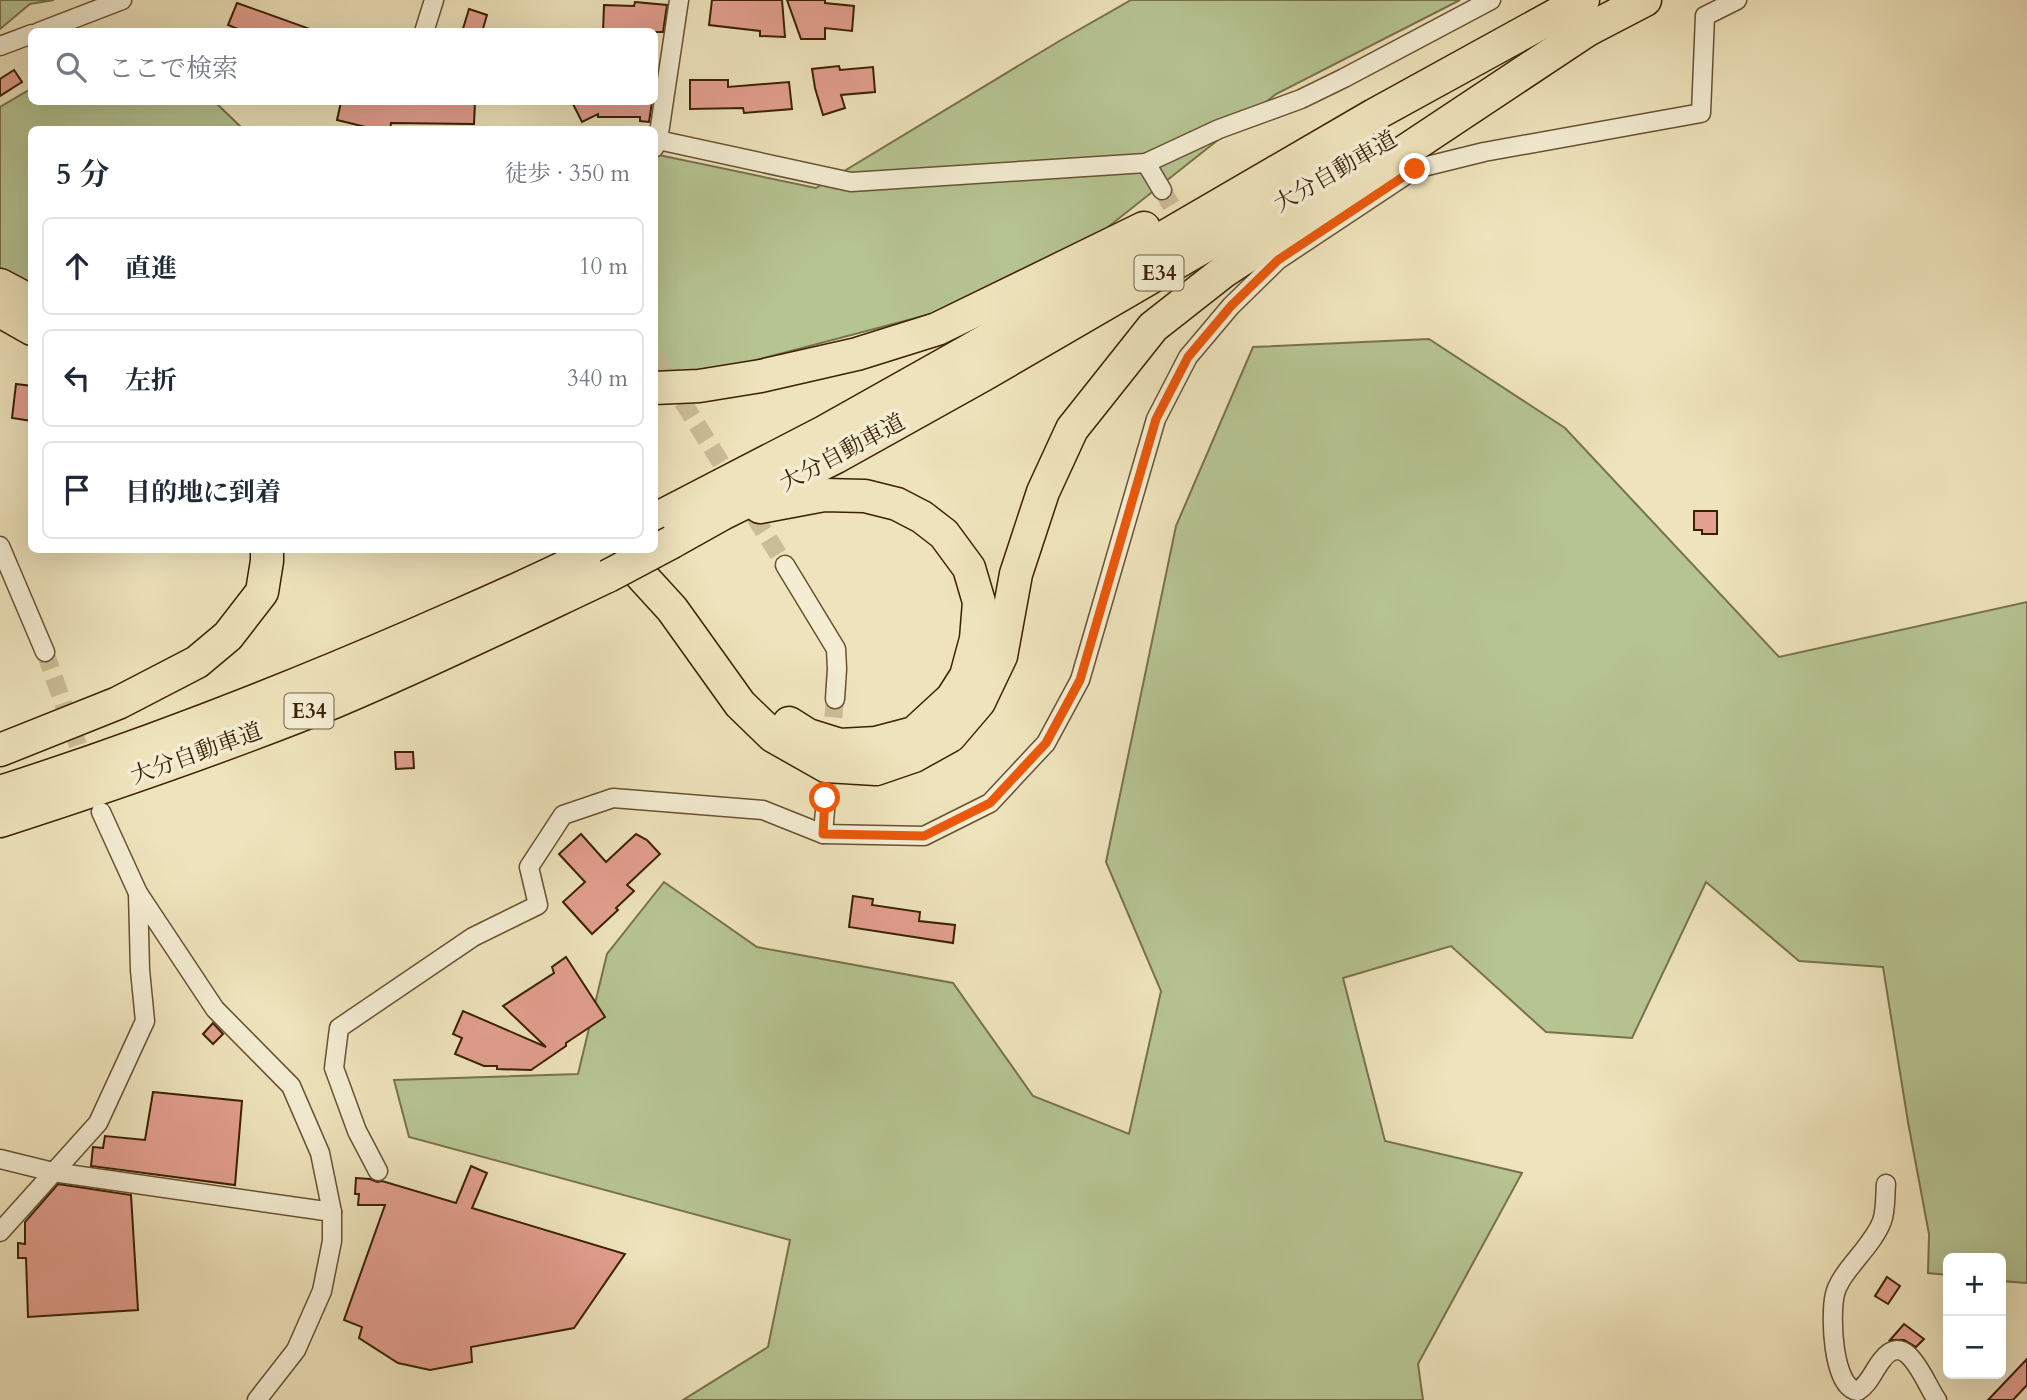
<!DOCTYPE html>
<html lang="ja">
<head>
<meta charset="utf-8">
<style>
  :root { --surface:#fff; --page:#f6f6f7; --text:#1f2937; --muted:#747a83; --line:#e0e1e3 }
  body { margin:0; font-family:Cardo,"Noto Serif JP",serif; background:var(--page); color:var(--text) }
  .controls { position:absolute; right:21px; bottom:21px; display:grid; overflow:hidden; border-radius:10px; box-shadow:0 7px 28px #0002 }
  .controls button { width:63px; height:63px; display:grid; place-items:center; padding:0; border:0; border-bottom:2px solid var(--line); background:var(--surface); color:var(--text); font:35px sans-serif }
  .stop { position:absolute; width:21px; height:21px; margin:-16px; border:5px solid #ea580c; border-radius:50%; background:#fff }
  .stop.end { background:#ea580c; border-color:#fff; box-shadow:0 2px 7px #0008 }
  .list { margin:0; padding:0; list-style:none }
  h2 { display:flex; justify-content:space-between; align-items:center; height:91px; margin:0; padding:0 28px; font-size:30px }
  h2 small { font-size:23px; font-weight:400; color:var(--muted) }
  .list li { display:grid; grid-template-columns:46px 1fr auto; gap:21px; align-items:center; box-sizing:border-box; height:98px; margin:0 14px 14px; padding:0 14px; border:2px solid var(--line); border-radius:10px }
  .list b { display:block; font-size:26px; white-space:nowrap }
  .list em { font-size:23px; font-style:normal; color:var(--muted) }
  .icon { flex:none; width:38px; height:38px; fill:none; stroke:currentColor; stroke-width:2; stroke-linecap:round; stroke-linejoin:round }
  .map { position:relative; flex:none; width:2027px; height:1400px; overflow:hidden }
  .search { position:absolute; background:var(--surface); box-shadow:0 7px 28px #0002; left:28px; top:28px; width:630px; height:77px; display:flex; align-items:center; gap:18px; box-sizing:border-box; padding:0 24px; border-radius:10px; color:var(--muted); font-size:26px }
  .panel { position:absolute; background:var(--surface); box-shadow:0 7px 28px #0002; left:28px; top:126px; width:630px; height:427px; border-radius:10px }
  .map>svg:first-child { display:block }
  .green { fill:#b6c492; stroke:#78724a; stroke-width:2 }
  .building { fill:#e39f8f; stroke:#3b2103; stroke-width:2 }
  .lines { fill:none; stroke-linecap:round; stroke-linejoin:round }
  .street-tunnel { stroke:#cabc97; stroke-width:18; stroke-dasharray:18 9; stroke-linecap:butt }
  .street-casing { stroke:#685231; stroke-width:21 }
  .highway-casing { stroke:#3b2103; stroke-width:35 }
  .street { stroke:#f4edd3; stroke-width:18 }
  .highway { stroke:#eee3bc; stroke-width:32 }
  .highway-bridge-casing { stroke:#3b2103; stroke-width:35; stroke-linecap:butt }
  .highway-bridge { stroke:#eee3bc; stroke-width:32 }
  .route { stroke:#ea580c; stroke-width:9 }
  .labels { text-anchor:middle; stroke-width:7; stroke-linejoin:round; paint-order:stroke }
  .shield { fill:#f4edd3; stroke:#725e41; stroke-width:2 }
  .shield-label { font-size:21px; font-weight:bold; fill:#3b2103 }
  .street-label { font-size:23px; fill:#3b2103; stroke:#f4edd3 }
</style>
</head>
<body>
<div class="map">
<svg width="2027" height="1400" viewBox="0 0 2027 1400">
  <rect width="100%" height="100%" fill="#eee3bc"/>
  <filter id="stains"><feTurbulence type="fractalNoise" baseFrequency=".00286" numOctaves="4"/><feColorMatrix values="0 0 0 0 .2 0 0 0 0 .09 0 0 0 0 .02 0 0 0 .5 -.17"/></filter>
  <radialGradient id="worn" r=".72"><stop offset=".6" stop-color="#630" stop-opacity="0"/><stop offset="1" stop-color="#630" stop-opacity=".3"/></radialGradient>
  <g class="green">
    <path d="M0 0H54L30 4 0 29Z"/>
    <path d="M1131 0H1460L1276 94 1084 246 950 309 707 373 655 374 654 154 816 188 1061 40Z"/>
    <path d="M29 90H31L32 102H215L243 129 32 130 31 295 0 274V107Z"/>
    <path d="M1429 339 1565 428 1779 657 2027 602V1283L2001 1281V1258H1948V1275L1928 1273 1929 1234 1908 1122 1883 967 1799 961 1706 882 1632 1038 1546 1032 1451 946 1343 978 1385 1141 1522 1173 1418 1364 1423 1400H683L768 1347 790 1240 409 1137 394 1080 578 1074 607 954 664 882 757 947 953 983 1033 1096 1129 1134 1161 991 1106 862 1176 526 1253 347Z"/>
  </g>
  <g class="building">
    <path d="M712 0H782L785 37 760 36V31L709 25Z"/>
    <path d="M787 0H825V3L854 6 852 31 825 28V39H801Z"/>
    <path d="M635 2 667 5 663 32H603L604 5 634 6Z"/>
    <path d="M237 3 310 29 309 32H245L228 25Z"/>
    <path d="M469 9 487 15 482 32H462Z"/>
    <path d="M839 66 840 70 873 67 875 92 841 95 845 108 823 115 815 88 812 69Z"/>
    <path d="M14 70 22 82 0 96V79Z"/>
    <path d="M690 80H728V87L789 82 792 109 744 113 743 108 690 109Z"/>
    <path d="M341 102H475L474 124 391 123 390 130H378L337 120Z"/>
    <path d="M572 102H652L649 122 640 121V117H598V114L582 122Z"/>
    <path d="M16 384 32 386V421L12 418Z"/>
    <path d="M1694 511H1717V534H1702V530H1694Z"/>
    <path d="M395 752H413L414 768 396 769Z"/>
    <path d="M581 834 606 862 636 834 647 840 660 854 627 885 634 891 616 908 618 910 592 934 563 902 585 882 559 854Z"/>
    <path d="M853 896 873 899 872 905 920 912 919 921 955 925 953 943 849 927Z"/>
    <path d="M566 957 605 1017 566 1043V1046L531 1070 497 1069V1066H484L455 1054 462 1038 453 1034 463 1011 546 1047 503 1006 554 973 552 967Z"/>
    <path d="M213 1023 223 1034 213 1044 203 1034Z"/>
    <path d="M153 1092 242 1101 235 1185 91 1166 93 1147 103 1148 105 1136 145 1140Z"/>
    <path d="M471 1166 487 1173 472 1208 625 1254 574 1328 471 1347 472 1362 430 1370 398 1363 359 1338 362 1327 344 1320 385 1205H358L359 1194H355L356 1178 370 1179 377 1182 382 1181 456 1203Z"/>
    <path d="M58 1184 131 1195 138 1310 28 1317 26 1258H18V1243L25 1244V1222Z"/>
    <path d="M1887 1277 1900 1286 1888 1304 1875 1296Z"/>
    <path d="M1904 1324 1924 1339 1916 1347 1904 1340H1890Z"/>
    <path d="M2027 1359V1385L2013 1400H1988Z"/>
  </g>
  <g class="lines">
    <g class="street-tunnel">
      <path d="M1162 190 1187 232"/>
      <path d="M654 356 785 565"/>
      <path d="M45 652 87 771"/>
      <path d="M826 798 835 699"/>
    </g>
    <g class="street-casing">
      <g id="street">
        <path d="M39 32 122 0"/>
        <path d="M424 32 434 0"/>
        <path d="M0 46 32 34"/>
        <path d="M658 140 851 182 1146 163 1219 129 1301 99 1344 78 1491 0"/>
        <path d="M654 148 658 140 679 0"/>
        <path d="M1146 163 1162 190"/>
        <path d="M0 546 45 652"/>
        <path d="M785 565 836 649 837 669 835 699"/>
        <path d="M101 812 138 893 215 1009 291 1086 320 1153 332 1212V1241L322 1291 296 1350 257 1400"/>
        <path d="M823 834 826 798"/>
        <path d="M0 1159 53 1172 332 1212"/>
        <path d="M378 1171 357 1131 334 1068 339 1028 473 937 538 905 529 867 563 815 613 798 763 810 823 834 924 836 990 803 1046 743 1080 680 1156 419 1188 357 1231 306 1278 260 1415 169 1484 152 1701 113 1705 16 1737 0"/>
        <path d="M1886 1184C1885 1195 1886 1210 1882 1221 1873 1246 1840 1272 1835 1294 1830 1314 1832 1388 1858 1391 1870 1383 1873 1371 1882 1360 1907 1327 1926 1386 1937 1400"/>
        <path d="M0 1232 98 1123 145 1021 140 970 138 893"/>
      </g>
    </g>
    <g class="highway-casing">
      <g id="highway">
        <path d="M1572 38 1645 0"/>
        <path d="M0 285 32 302"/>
        <path d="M0 311 32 329"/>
        <path d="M654 388 699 386 761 376 857 354 937 329 1144 228"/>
        <path d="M760 507 824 495 865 496 897 504 922 517 944 534 969 568 979 602 976 639 966 676 952 698 914 733 876 743 840 745 808 735 789 723"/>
        <path d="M654 520 824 432 970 350 1374 115 1583 0"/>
        <path d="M672 542 722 514 836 457 983 375 1370 150"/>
        <path d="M618 550 672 609 740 704 773 736 826 766 876 769 914 756 950 736 979 702 1001 656 1016 574 1043 492 1072 429 1153 327 1223 272 1589 29"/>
        <path d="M0 750 118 703 197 662 228 636 262 592 267 561V550"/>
        <path d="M0 792C142 747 280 693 416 634 477 607 540 581 599 550"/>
        <path d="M0 821C112 785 225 746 334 702 427 663 517 619 608 576"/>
      </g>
    </g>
    <use href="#street" class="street"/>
    <use href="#highway" class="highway"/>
    <g class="highway-bridge-casing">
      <path id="highway-bridge" d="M608 576 672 542"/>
    </g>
    <use href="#highway-bridge" class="highway-bridge"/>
  </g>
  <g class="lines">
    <path class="route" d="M825 798 823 834 924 836 990 803 1046 743 1080 680 1156 419 1188 357 1231 306 1278 260 1415 169"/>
  </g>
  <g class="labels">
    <g class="shield">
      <rect x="1134.5" y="255.5" width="49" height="35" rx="5"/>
      <rect x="284.5" y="693.5" width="49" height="35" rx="5"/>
    </g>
    <g class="shield-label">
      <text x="1159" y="280">E34</text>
      <text x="309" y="718">E34</text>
    </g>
    <g class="street-label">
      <text transform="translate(1335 171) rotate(-30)" y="8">大分自動車道</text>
      <text transform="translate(842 452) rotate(-28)" y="8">大分自動車道</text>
      <text transform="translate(196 753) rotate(-20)" y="8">大分自動車道</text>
    </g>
  </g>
  <rect width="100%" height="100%" filter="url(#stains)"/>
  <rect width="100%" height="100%" fill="url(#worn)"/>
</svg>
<div class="controls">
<button>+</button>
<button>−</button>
</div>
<div class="stop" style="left:825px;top:798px"></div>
<div class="stop end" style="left:1415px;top:169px"></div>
<div class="search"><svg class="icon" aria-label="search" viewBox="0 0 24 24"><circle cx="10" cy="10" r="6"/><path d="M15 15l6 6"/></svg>ここで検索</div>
<section class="panel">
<h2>5 分<small>徒歩 · 350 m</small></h2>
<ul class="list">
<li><svg class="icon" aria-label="ahead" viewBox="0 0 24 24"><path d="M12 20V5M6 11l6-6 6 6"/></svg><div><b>直進</b></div><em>10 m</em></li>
<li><svg class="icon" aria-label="left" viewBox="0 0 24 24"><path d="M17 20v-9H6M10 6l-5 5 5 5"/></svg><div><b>左折</b></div><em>340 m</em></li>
<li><svg class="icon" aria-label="arrive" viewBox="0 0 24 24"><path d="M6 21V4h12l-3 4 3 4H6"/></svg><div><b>目的地に到着</b></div></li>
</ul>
</section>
</div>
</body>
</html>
